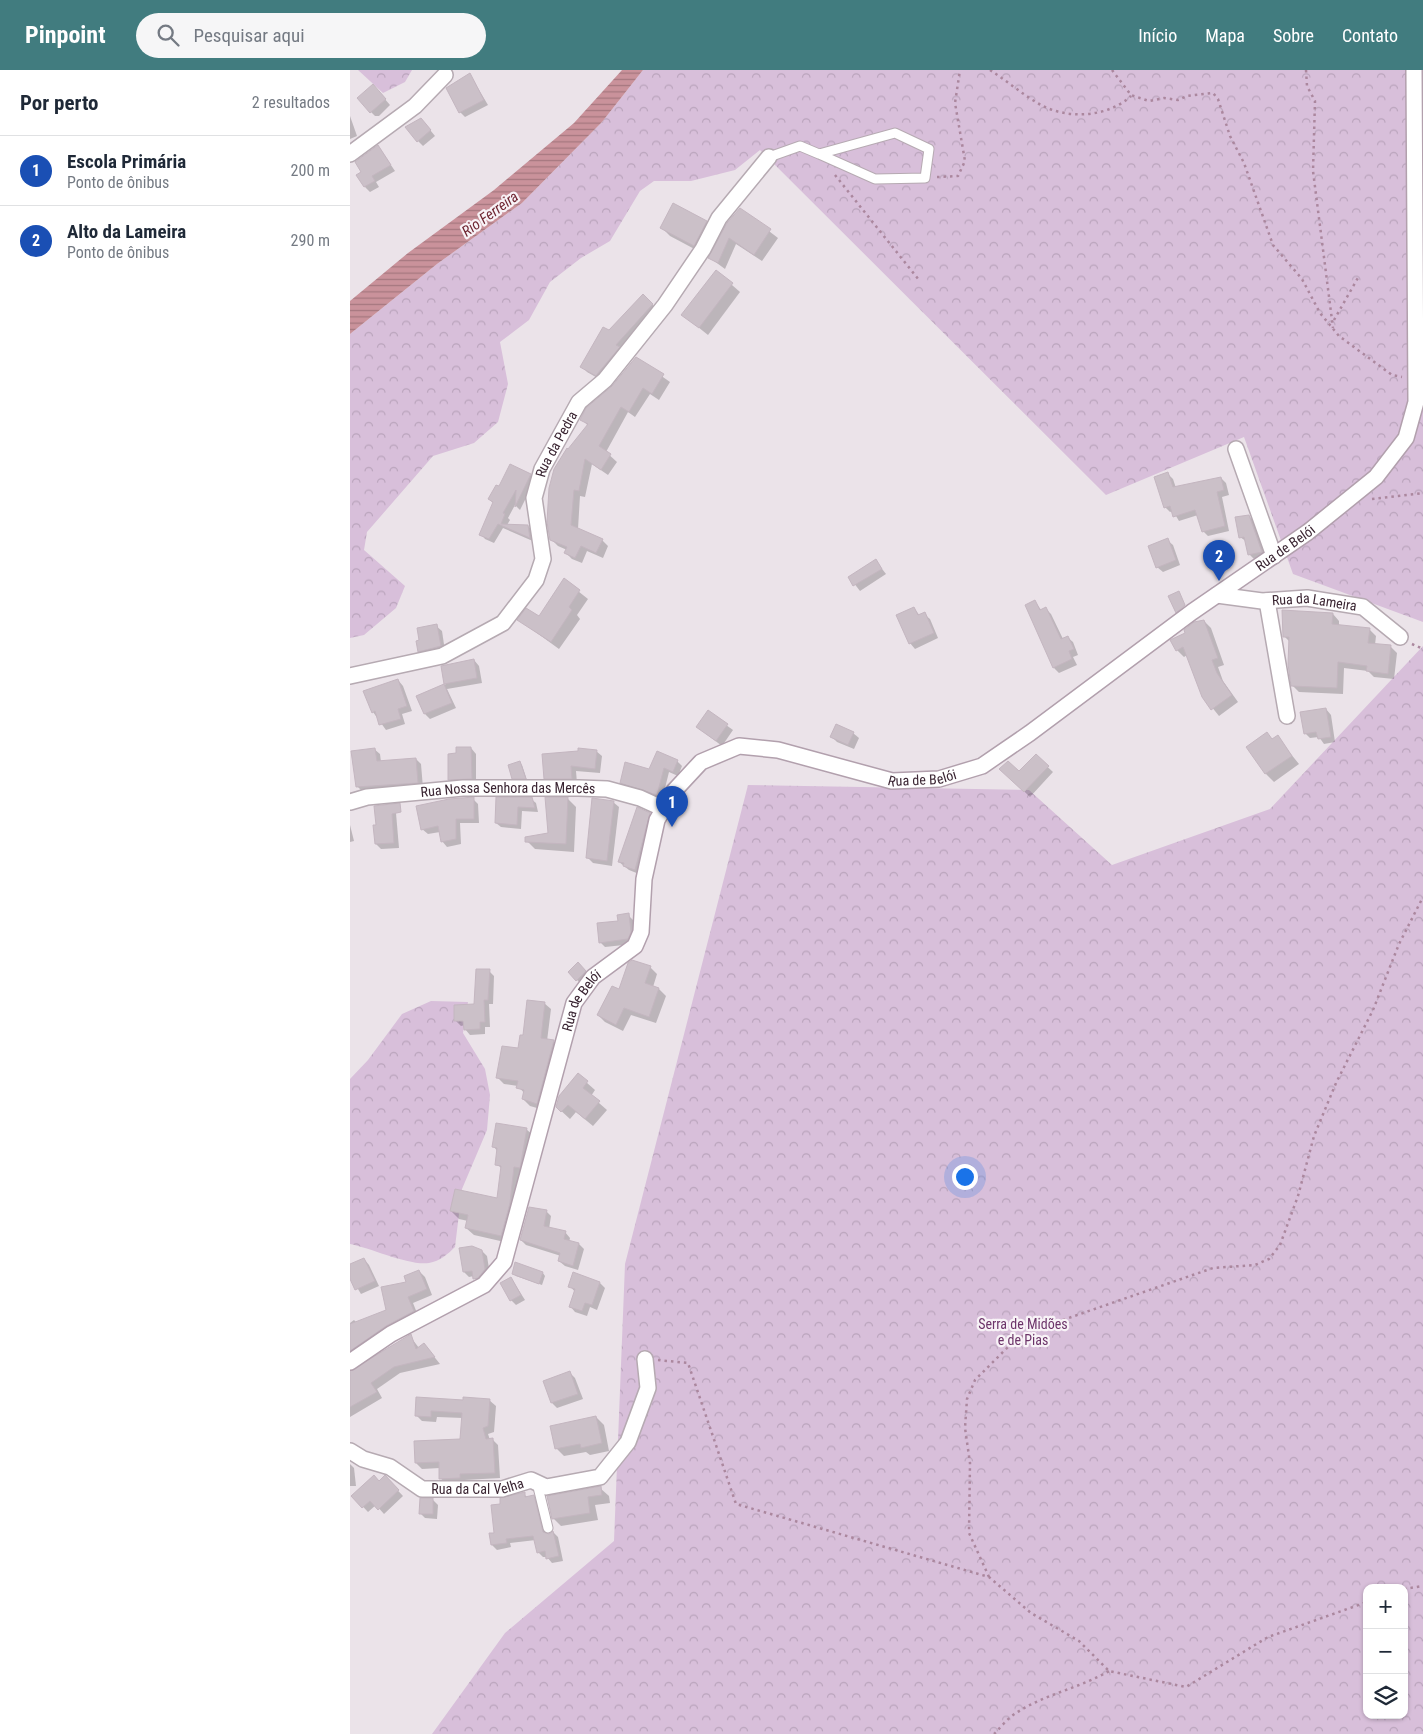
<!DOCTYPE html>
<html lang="pt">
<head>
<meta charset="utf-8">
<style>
  :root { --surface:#fff; --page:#f6f6f7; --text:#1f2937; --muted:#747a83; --line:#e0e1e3; --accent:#417c7f }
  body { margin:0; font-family:"Roboto Condensed",sans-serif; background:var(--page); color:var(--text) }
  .controls { position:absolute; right:15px; bottom:15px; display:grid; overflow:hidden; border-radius:10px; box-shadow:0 1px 4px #0004 }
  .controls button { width:45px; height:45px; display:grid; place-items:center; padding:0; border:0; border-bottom:1px solid var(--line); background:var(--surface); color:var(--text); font:25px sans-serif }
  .you { position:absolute; left:614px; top:1106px; width:18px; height:18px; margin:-12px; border:4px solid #fff; border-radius:50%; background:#1a73e8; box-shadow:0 0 0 8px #1a73e833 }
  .badge { display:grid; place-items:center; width:32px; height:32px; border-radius:50%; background:var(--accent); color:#fff; font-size:16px; font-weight:700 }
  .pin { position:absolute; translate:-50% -41px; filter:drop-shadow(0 1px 2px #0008) }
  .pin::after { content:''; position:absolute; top:26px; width:18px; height:15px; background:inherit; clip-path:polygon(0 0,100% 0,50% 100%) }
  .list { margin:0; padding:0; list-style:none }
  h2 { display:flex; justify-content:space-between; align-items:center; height:65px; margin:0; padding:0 20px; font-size:21px }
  h2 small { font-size:16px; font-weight:400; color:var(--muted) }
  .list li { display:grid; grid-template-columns:32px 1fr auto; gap:15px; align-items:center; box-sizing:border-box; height:70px; padding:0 20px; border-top:1px solid var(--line) }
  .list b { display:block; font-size:19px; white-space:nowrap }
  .list p { margin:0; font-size:16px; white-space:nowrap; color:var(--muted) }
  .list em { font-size:16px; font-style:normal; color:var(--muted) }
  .icon { flex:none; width:28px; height:28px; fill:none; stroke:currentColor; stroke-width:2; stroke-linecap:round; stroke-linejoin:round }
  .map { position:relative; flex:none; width:1073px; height:1664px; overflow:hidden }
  header { display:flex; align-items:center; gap:30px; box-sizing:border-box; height:70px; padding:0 25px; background:var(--accent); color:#fff }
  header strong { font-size:24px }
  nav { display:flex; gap:28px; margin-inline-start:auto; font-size:18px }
  .search { width:350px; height:45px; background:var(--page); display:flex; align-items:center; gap:12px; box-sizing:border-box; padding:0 18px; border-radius:28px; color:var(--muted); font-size:19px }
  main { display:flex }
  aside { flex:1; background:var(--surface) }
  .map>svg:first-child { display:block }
  .forest { fill:url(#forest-crowns); fill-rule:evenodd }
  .water { fill:url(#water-rules) }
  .shadow { fill:#0003 }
  .building { fill:#cbc0c8; stroke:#c4b6c0 }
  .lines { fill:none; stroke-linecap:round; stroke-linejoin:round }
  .lane-casing { stroke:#b6aab2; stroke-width:11 }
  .street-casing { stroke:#b6aab2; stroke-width:18 }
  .secondary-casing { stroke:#b2a0ad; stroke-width:18 }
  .path { stroke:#ab879e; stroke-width:2.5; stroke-dasharray:2.5 4; stroke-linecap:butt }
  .lane { stroke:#fff; stroke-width:9 }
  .street { stroke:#fff; stroke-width:15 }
  .secondary { stroke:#fff; stroke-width:15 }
  .labels { text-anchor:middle; stroke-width:4.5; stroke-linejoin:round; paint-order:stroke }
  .street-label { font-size:14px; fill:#3a2532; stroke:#f8f3f7 }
  .park-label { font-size:14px; fill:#6c3469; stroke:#f8f3f7 }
  .water-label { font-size:15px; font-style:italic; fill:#6f2632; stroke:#f8f3f7 }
</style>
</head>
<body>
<header>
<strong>Pinpoint</strong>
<div class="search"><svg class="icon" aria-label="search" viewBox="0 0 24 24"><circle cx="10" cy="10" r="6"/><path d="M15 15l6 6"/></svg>Pesquisar aqui</div>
<nav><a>Início</a><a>Mapa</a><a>Sobre</a><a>Contato</a></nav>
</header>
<main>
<aside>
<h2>Por perto<small>2 resultados</small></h2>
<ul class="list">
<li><span class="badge" style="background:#1a4fb4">1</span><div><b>Escola Primária</b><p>Ponto de ônibus</p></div><em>200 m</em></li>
<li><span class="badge" style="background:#1a4fb4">2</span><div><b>Alto da Lameira</b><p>Ponto de ônibus</p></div><em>290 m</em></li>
</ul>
</aside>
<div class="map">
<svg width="1073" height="1664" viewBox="0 0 1073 1664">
  <defs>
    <pattern id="forest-crowns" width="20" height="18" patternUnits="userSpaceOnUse" patternTransform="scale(1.25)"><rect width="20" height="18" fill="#d8bfda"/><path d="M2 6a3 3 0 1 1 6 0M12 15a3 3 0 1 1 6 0" fill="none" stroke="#baa4bc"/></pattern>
    <pattern id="water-rules" width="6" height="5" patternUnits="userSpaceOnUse" patternTransform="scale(1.25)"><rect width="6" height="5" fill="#ca929b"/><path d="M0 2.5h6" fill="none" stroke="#a5777f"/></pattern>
  </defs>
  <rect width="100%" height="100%" fill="#ebe3e9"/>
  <g class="forest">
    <path d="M8 0H62L55 12 33 23Z"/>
    <path d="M293 0H1073V552L943 504 894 367 756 425 410 80 385 100 341 111H304L290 121 260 171 231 188 200 212 179 250 150 272 158 314 148 352 124 373 83 386 17 462 14 480 55 516 46 538 14 565 0 568V264L87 194 172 133 252 52Z"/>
    <path d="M1073 576V1664H82L155 1563 264 1471 275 1194 398 715 679 720 762 795 920 739ZM1017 1518H1054V1645H1017Z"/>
    <path d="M81 931 118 932 113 963 135 999 140 1025 137 1060 112 1119 105 1177C98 1184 90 1191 79 1193 59 1196 21 1178 0 1174V1009L18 990 52 944Z"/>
  </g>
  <path class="water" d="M272 0H293L252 52 172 133 87 194 0 264V231L58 183 144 120 224 53Z"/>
  <g class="shadow">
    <path d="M120 5 138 35 115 47 110 42Z"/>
    <path d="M28 21 40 35 29 46H25L19 40Z"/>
    <path d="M0 46 7 66 0 69Z"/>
    <path d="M76 55 85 66 73 76 68 71Z"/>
    <path d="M28 76 45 101 26 112 29 117 20 122 15 117 13 102Z"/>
    <path d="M390 139 428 168 412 191 386 174 375 199 360 188Z"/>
    <path d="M356 152 364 160 352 183 320 166 312 158Z"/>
    <path d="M366 201 390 222 358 265 333 245Z"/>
    <path d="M293 226 308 240 251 310 237 302 232 296 259 262Z"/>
    <path d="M286 288 320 312 309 330 300 324 285 347 278 342 256 382 267 392 258 405 242 394 235 427 230 426 228 459 252 470 258 476 253 488 237 481 232 493 222 489 216 483 217 480 208 476 201 469 219 381 238 356 232 349 263 317Z"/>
    <path d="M818 404 823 409 826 418 871 408 876 413 879 425 872 427 879 461 858 466 853 461 848 445 829 451 823 441 820 442 815 437Z"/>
    <path d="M180 405 185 410 170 440 165 435 158 448 160 450 157 455 178 456 183 461 185 472 153 458 144 473 135 469 131 464 144 434 139 429Z"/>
    <path d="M899 446 904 451 917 487 904 489 899 484 897 472 890 467Z"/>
    <path d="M817 470 823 475 830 495 813 502 807 497Z"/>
    <path d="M526 491 536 504 510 521 500 508Z"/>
    <path d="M214 510 238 529 227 545 230 549 209 579 169 550 189 548Z"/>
    <path d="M685 532 692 541 696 539 701 544 713 569 717 567 723 572 728 585 723 587 727 595 709 603 704 598Z"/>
    <path d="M564 538 570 546 574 544 580 549 588 568 565 579 560 573Z"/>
    <path d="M983 544 989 551V556L1020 560 1026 566 1025 575 1041 577 1047 583 1044 609 1024 607 1018 601 994 598 993 624 949 622 942 615 940 572 934 566Z"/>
    <path d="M854 551 861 558 874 595 868 597 873 611 888 632 869 646 853 626 837 585 834 587 827 580Z"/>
    <path d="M86 556 92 561 95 581 74 586 69 581Z"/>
    <path d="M124 590 129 596 132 613 97 619 106 638 80 649 75 644 67 626 96 614 95 613Z"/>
    <path d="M48 610 53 616 62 641 52 644 55 654 36 660 23 642Z"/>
    <path d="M976 639 981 645 985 672 974 674 969 667 960 668 955 663Z"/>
    <path d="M358 642 383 660 372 676 347 657Z"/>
    <path d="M503 663 509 668 504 679 487 672 482 667Z"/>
    <path d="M917 664 923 670 927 667 949 694 924 712 916 704Z"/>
    <path d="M121 678 126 684V713L105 715 100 709 107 684Z"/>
    <path d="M24 679 30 684 31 692 66 689 71 694 73 718 12 721 7 716Z"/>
    <path d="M246 681 252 686 250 703 226 701 227 713H200L195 708Z"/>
    <path d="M686 686 703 702 680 727 651 699 669 703Z"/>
    <path d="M327 691 332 696 328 706 319 702 312 730 276 718 271 712Z"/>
    <path d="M170 693 172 695 177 710H165L163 708Z"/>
    <path d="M123 729 128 734 129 753H110L111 774 97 777 92 771 90 762 78 764 72 759Z"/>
    <path d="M147 729H181L186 733 188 742 172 741 171 759 151 757 146 753Z"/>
    <path d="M197 729H218L226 737 224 782 185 779 177 771 200 764Z"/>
    <path d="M263 732 269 737 262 796 243 793 238 788Z"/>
    <path d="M41 738 46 743 49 778 31 779 26 774V742Z"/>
    <path d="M300 744 304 749 289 804 279 800 269 792Z"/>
    <path d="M0 755 4 771 0 772Z"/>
    <path d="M278 845 283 850 286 868 283 874 255 877 250 872Z"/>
    <path d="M228 894 237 904 229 912 219 902Z"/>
    <path d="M300 897 307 904 303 917 309 919 316 926 306 953 281 945 273 961 255 952 248 945 270 921Z"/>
    <path d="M139 901 144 906 143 934H139L140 957H135V964L120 965 115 959V955L111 956 105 950 125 936Z"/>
    <path d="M194 933 201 939 197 971 204 972 210 978 194 1040 180 1036 173 1029 175 1024 168 1016 154 1014 148 1008 169 980 174 967Z"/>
    <path d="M228 1005 245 1020 241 1026 257 1040 243 1056 226 1042 220 1049 207 1037Z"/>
    <path d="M176 1059 184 1066 159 1173 124 1165 116 1158 118 1151 109 1149 101 1141 148 1130 152 1099 147 1094 148 1082 144 1077Z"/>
    <path d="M196 1141 201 1146 199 1159 215 1162 220 1168 219 1172 229 1174 234 1179 228 1200 215 1196 209 1191 211 1186 176 1175 171 1170Z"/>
    <path d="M132 1181 137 1186 140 1205 129 1214 124 1206 119 1207 114 1202Z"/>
    <path d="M14 1189 19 1195 29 1216 11 1224 0 1206V1196Z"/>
    <path d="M166 1193 193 1203 195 1206 192 1215 166 1206 164 1204Z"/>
    <path d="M69 1201 75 1207 82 1225 63 1233 69 1248 0 1292V1253L4 1250 7 1253 37 1240Z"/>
    <path d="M161 1208 175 1230 166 1235 161 1230Z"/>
    <path d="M250 1213 255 1218 247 1240 240 1237 237 1246 225 1242 220 1236 225 1222 220 1216Z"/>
    <path d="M60 1266 69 1278 74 1274 90 1294 50 1303 27 1319 32 1328 0 1347V1301Z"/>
    <path d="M220 1303 225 1308 233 1329 207 1338 202 1333 195 1312Z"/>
    <path d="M67 1329 114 1332 139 1330 146 1336 144 1362 138 1364 140 1370 142 1369 148 1375 150 1408 115 1410V1413L97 1414 90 1408V1398L72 1399 66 1393 112 1371 113 1348 87 1347 86 1352 72 1351 66 1345Z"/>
    <path d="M246 1347 254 1355 259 1381 240 1385 236 1382 214 1386 206 1378Z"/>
    <path d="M0 1394 4 1398 6 1416H0Z"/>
    <path d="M35 1407 53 1426 34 1444 26 1435 18 1442 3 1426Z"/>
    <path d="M250 1418 259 1426 260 1433 245 1435 248 1450 211 1456 203 1448Z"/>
    <path d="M174 1424 178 1428 183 1427 188 1432 196 1466 203 1462 208 1467 213 1491 202 1493 197 1487H193L188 1482 186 1470 160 1473 161 1477 147 1480 142 1475 152 1435Z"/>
    <path d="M83 1430 88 1435 87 1449 75 1448 70 1443Z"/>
  </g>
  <g class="building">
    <path d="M120 3 134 30 109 43 96 18Z"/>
    <path d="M23 14 36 29 20 43 7 28Z"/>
    <path d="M71 48 81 60 67 72 55 57Z"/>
    <path d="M28 75 41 95 22 106 25 111 14 117 6 105 11 102 5 92Z"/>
    <path d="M323 133 357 151 344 176 310 158Z"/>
    <path d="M390 138 421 159 404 185 379 168 368 193 358 188 377 153Z"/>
    <path d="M366 200 383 213 349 258 331 245Z"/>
    <path d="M293 224 303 234 266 275 270 277 248 303 246 306 230 297 253 257 259 260Z"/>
    <path d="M286 287 314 304 302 324 293 318 279 342 271 337 249 376 261 384 251 400 235 389 229 421 224 420 221 455 253 469 246 483 231 476 225 488 214 483 217 477 200 470 197 452 199 418 204 399 217 378 218 379 238 354 230 350 236 338 262 316Z"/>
    <path d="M160 394 181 404 165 437 166 420 153 443 155 444 151 454 178 455 180 468 148 454 139 469 129 465 143 432 138 429 146 415 149 416Z"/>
    <path d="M818 402 823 417 871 407 874 420 867 422 875 456 852 462 845 440 823 447 820 436 814 438 804 407Z"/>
    <path d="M899 445 912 482 898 485 894 467 889 468 885 447Z"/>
    <path d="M818 468 826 490 806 498 798 476Z"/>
    <path d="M526 489 532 499 503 516 498 507Z"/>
    <path d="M214 508 230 520 219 537 222 540 201 572 167 550 176 538 189 546Z"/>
    <path d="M829 521 835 535 826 543 818 526Z"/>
    <path d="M685 530 690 540 696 537 711 569 718 566 724 579 719 581 722 589 703 598 675 535Z"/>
    <path d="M564 537 568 545 575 542 584 563 559 574 546 545Z"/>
    <path d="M932 540 983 543 982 554 1020 558 1018 573 1041 575 1038 604 1016 601 1017 596 988 592 987 618 941 616 938 594 939 567H933Z"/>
    <path d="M854 550 868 588 862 590 867 603 882 625 861 640 852 627 833 577 826 581 820 570 835 563 834 560 844 552Z"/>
    <path d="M87 554 91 576 68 582 66 571 69 570 67 558Z"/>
    <path d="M124 589 127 608 94 614 91 596Z"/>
    <path d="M48 609 57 636 48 639 51 649 29 655 25 641 22 643 13 621Z"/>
    <path d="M94 614 102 633 74 644 66 626Z"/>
    <path d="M976 638 981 667 968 669 966 662 954 664 950 642Z"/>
    <path d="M358 640 378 654 366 671 346 657Z"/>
    <path d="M486 654 504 662 498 675 480 667Z"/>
    <path d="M917 662 922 669 928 665 942 686 915 704 896 677Z"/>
    <path d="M106 677H121L122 709 98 710V684L106 683Z"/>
    <path d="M25 678 27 691 66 688 68 713 6 717 1 681Z"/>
    <path d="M228 678 247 680 245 699 221 696 222 709H194L192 684 228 681Z"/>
    <path d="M307 681 328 690 323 702 314 698 307 725 270 713 275 692 299 699Z"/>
    <path d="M686 684 699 696 674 722 649 699 658 691 669 701Z"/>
    <path d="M170 691 176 709H162L158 695Z"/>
    <path d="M124 727V749H106V769L91 772 88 756 71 760 66 736 99 729Z"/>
    <path d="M146 727H182L185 738 168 737 167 755 145 753Z"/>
    <path d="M195 727H218L216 774 175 772V767L198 763Z"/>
    <path d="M242 728 264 731 257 791 236 788Z"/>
    <path d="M50 733 51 742 42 744 44 773 25 774 23 755H26L24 736Z"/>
    <path d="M287 737 300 743 285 800 273 796 274 793 268 792Z"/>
    <path d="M279 843 281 862 278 869 249 873 247 853 268 851 267 845Z"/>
    <path d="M282 890 301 896 295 913 309 918 299 947 274 938 266 955 247 945 262 916 269 919 278 893Z"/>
    <path d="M228 892 236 901 226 911 218 902Z"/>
    <path d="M126 899H140L138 930H134L135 952H130V959L114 960 113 951H104V935L124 934Z"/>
    <path d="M177 930 195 932 191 968 204 970 187 1034 172 1029 174 1020 166 1018 168 1011 146 1008 152 976 168 978 170 965H173Z"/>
    <path d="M228 1003 238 1011 233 1018 250 1031 235 1049 218 1035 211 1042 206 1037 209 1026Z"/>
    <path d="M146 1053 177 1058 170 1098 164 1097 160 1133 151 1166 115 1158 118 1145 100 1141 105 1119 147 1128 151 1096 145 1095 147 1078 142 1077Z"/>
    <path d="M179 1137 197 1140 194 1156 216 1161 214 1169 229 1173 223 1196 208 1191 210 1183 170 1170Z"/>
    <path d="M122 1176 132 1180 135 1199 128 1208 123 1209 122 1201 113 1202 109 1178Z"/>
    <path d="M14 1188 25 1211 5 1220 0 1209V1194Z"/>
    <path d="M165 1192 193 1202 189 1214 162 1204Z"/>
    <path d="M69 1200 77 1219 58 1227 64 1241 36 1256 0 1281V1254L36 1240 31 1217 56 1212 54 1206Z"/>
    <path d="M223 1202 250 1212 242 1235 235 1233 232 1241 219 1237 225 1219 218 1217Z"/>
    <path d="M161 1207 171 1225 160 1231 150 1213Z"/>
    <path d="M61 1264 66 1279 74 1273 85 1287 44 1297 21 1313 27 1322 0 1337V1301Z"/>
    <path d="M220 1301 228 1324 201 1333 193 1311Z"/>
    <path d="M66 1327 113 1330V1327L140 1329 138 1356 133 1358 136 1369 143 1368 145 1403 110 1404V1408L89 1409V1392L65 1393 64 1371 110 1369 112 1343 81 1341V1347L65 1346Z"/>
    <path d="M246 1346 252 1373 231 1378 230 1374 205 1379 200 1356Z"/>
    <path d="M24 1405 29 1411 35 1405 49 1420 28 1440 20 1431 12 1438 1 1426Z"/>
    <path d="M251 1416 252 1425 238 1427 240 1443 202 1449 197 1426Z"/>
    <path d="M175 1422V1427L184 1425 193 1462 199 1464 203 1461 209 1486 196 1489 195 1481 187 1483 183 1466 156 1469 157 1473 141 1475 139 1463H144L141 1435 150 1434V1428Z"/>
    <path d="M70 1428H83V1444H69Z"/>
  </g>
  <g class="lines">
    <g class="lane-casing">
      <g id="lane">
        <path d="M419 87 450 76 469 84 545 63 579 79 575 108 525 109 469 84"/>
        <path d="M187 1413 198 1458"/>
      </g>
    </g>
    <g class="street-casing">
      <g id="street">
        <path d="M0 84 65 36 95 5"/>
        <path d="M886 379 924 486"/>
        <path id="s1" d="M867 525 912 531 957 528 1013 537 1050 567"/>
        <path d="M917 531 937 646"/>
        <path id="s2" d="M0 606 92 586 153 553 186 510 193 489 184 428 192 399 229 332 255 310 315 235 353 179 369 148 419 87"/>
        <path id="s3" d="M0 732 17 727 113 718H229L257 719 290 728 314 739"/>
        <path id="s4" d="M0 1381 13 1389 40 1397 72 1419H152L181 1410 196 1417 250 1407 278 1372 298 1318 295 1289"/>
      </g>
    </g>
    <g class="secondary-casing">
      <g id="secondary">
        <path id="s5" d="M0 1292 41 1264 134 1215 154 1192 224 933 243 907 285 876 291 862 294 809 307 750 324 721 351 692 389 676 428 680 542 711 589 709 632 696 680 663 842 542 958 462 1026 407 1056 368 1066 332 1064 0"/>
      </g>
    </g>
    <g class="path">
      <path d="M640 0C657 11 673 25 691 35 719 50 758 47 781 26"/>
      <path d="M762 0 781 25 799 31 814 28 828 30 837 26 863 23 868 29 880 66 894 93 923 175 952 209 970 243 989 266 1042 305 1052 307"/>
      <path d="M956 0 957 16 965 31 963 101 983 258"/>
      <path d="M485 105 569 210"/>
      <path d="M587 107 608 106 615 91 605 33 610 0"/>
      <path d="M984 250 1009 206"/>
      <path d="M1022 429 1073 423"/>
      <path d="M1062 574 1073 579"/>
      <path d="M308 1290 338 1293 386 1434 639 1507 681 1543 729 1571 759 1601 836 1617 918 1567 1017 1532"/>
      <path d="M639 1507 619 1463 620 1393 615 1358 617 1329 625 1310 663 1272 681 1261 863 1198 905 1195 919 1189 930 1175 948 1126 964 1066 986 1013 1023 940 1049 874 1073 827"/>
      <path d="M1054 1519 1073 1516"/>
      <path d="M644 1664C651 1657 658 1648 666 1643 695 1624 730 1618 759 1601"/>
    </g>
    <use href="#lane" class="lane"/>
    <use href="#street" class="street"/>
    <use href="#secondary" class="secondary"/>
  </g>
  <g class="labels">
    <g class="street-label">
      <text dy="5" stroke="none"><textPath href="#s2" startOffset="360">Rua da Pedra</textPath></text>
      <text dy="5" stroke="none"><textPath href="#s5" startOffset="1404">Rua de Belói</textPath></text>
      <text dy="5" stroke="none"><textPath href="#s1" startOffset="98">Rua da Lameira</textPath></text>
      <text dy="5" stroke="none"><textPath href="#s5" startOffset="969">Rua de Belói</textPath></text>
      <text dy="5" stroke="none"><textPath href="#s3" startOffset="159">Rua Nossa Senhora das Mercês</textPath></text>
      <text dy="5" stroke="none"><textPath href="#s5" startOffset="459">Rua de Belói</textPath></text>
      <text dy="5" stroke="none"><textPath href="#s4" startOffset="138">Rua da Cal Velha</textPath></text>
    </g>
    <g class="park-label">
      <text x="673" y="1259">Serra de Midões<tspan x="673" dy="16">e de Pias</tspan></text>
    </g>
    <g class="water-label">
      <text transform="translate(140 144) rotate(-36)" y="5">Rio Ferreira</text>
    </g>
  </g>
</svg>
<div class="controls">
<button>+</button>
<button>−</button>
<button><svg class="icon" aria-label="layers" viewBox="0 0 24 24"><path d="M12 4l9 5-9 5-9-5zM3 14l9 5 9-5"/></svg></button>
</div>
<div class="you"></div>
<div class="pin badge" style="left:322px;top:757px;background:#1a4fb4">1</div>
<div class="pin badge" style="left:869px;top:511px;background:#1a4fb4">2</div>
</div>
</main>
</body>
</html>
